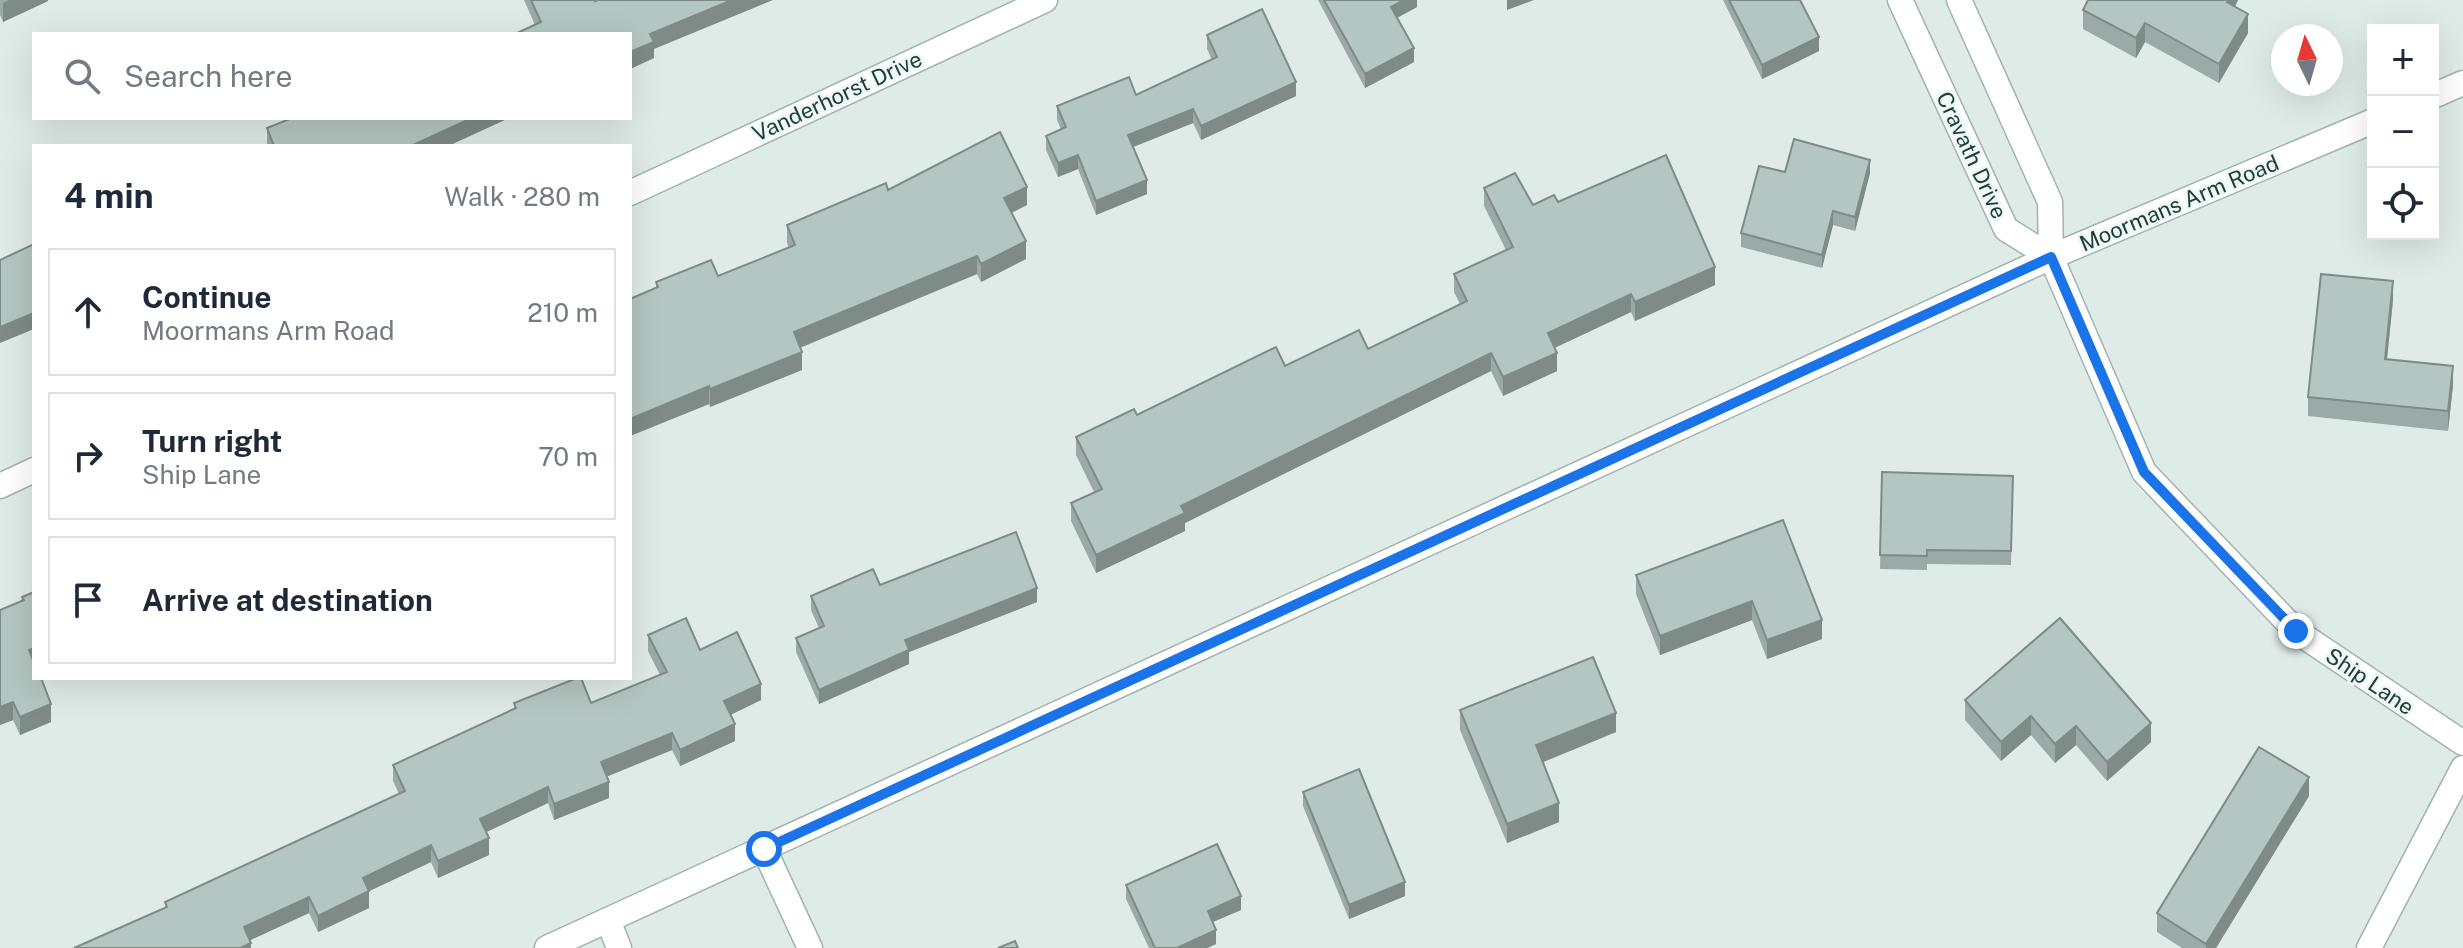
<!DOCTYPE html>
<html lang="en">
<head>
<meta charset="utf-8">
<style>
  :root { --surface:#fff; --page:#f6f6f7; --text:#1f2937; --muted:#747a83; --line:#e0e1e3 }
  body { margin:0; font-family:"Public Sans",sans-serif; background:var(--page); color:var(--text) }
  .controls { position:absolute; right:24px; top:24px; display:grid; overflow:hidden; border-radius:0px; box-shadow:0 8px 32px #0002 }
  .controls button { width:72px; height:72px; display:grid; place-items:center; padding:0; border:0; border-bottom:2px solid var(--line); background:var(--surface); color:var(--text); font:40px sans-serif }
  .compass { position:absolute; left:2271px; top:24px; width:72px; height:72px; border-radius:50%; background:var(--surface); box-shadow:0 8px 32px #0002; rotate:355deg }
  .stop { position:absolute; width:24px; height:24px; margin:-18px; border:6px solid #1a73e8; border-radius:50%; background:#fff }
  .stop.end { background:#1a73e8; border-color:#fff; box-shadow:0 2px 8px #0008 }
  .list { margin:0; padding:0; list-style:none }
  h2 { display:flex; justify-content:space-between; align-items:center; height:104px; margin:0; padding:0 32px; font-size:34px }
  h2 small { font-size:26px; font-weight:400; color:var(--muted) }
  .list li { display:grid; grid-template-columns:52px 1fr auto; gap:24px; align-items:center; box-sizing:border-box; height:128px; margin:0 16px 16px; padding:0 16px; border:2px solid var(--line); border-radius:0px }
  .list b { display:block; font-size:30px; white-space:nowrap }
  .list p { margin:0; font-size:26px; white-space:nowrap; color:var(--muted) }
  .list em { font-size:26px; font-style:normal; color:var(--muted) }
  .icon { flex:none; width:44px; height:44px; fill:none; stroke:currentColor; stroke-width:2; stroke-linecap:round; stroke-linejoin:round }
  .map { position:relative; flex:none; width:2463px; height:948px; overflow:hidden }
  .search { position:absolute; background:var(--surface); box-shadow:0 8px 32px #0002; left:32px; top:32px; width:600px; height:88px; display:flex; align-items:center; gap:20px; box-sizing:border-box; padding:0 28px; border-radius:0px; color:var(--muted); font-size:30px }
  .panel { position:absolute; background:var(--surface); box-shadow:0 8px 32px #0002; left:32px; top:144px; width:600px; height:536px; border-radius:0px }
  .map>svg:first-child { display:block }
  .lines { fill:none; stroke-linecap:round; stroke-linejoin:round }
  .minor-casing { stroke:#a2b3af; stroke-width:27 }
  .minor { stroke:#fff; stroke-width:24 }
  .wall { fill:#9baaa6 }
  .shaded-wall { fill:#7e8b87 }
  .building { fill:#b4c6c1; stroke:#7e8b87; stroke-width:2 }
  .route { stroke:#1a73e8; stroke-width:10 }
  .labels { text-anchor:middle; stroke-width:6; stroke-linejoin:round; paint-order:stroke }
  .street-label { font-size:22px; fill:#1f3d38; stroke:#eff8f5 }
</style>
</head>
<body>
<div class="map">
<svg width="2463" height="948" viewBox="0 0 2463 948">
  <rect width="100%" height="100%" fill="#dfebe7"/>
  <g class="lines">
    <g class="minor-casing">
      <g id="minor">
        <path d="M1900 0 2006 229 2051 257"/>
        <path d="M1959 0 2050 202 2051 257 2144 472 2296 631 2463 743"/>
        <path d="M2433 96 2463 83"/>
        <path d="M630 193 1045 0"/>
        <path d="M0 486 34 470"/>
        <path d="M764 849 810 948"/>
        <path d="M608 920 619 948"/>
        <path d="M547 948 2051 257 2373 121"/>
        <path d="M2369 948 2463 768"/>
      </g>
    </g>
    <use href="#minor" class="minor"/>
  </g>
  <g class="wall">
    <path d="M0 0H48V1L3 22 0 15Z"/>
    <path d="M524 0H595L654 49V58L630 69V34L535 25Z"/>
    <path d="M1318 0H1417V7L1397 18 1414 62 1365 88Z"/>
    <path d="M1723 0H1800L1819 51 1762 79Z"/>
    <path d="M2238 0 2235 7 2248 33 2219 83 2145 42 2136 58 2083 29V10Z"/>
    <path d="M1207 35 1296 96 1201 140 1193 123 1133 147 1147 194 1096 215 1078 169 1058 177 1046 150V136L1061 129 1057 120V106L1136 95 1212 60 1207 49Z"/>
    <path d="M509 118 448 146H268L267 144V128Z"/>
    <path d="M1785 172 1870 173 1855 231 1833 225 1822 268 1741 247V233Z"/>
    <path d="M1484 188 1533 205 1558 202 1715 285 1635 321 1631 312 1554 348 1557 371 1503 396 1491 371 1185 523V531L1096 573 1071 521V503L1094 492 1076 455V437L1137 415 1285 366 1368 349 1460 304 1454 292V274L1506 250 1484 206Z"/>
    <path d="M888 190 1027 205 1012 213 1026 259 981 282 977 274 800 348 802 370 710 407 709 404 630 436V299L656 288V282L718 276 789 248 787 243V225Z"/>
    <path d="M2393 300 2387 359 2453 385 2448 431 2308 416V397Z"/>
    <path d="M1882 472 2013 476 2011 565 1927 564V570L1880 569Z"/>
    <path d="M1636 575 1822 620V639L1767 659 1752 620 1660 655 1636 594Z"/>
    <path d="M880 585 1037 602 909 652V664L819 704 796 652V638L819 628 811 610V596Z"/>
    <path d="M34 592V678L51 722 20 735 13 720 0 725 22 597Z"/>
    <path d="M648 635 700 650 761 700 730 715 735 741 680 766 672 750 607 776 609 798 554 820 548 803 486 832 489 855 438 878 431 862 369 891V908L318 932 309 913 250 940 251 948 165 908V902L399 794 393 781V765L514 709V703H591L660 675 648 651Z"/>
    <path d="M1965 700 2151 742 2107 781 2076 745 2055 763 2031 735 2001 761 1965 720Z"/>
    <path d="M1460 710 1616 732 1543 762 1559 822 1507 843 1460 730Z"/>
    <path d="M1303 792 1405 896 1349 919 1303 806Z"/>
    <path d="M2309 796 2216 948H2182L2157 932V913Z"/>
    <path d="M1126 885 1241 910 1213 922 1216 944 1207 948H1149L1126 899Z"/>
  </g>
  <g class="shaded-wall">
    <path d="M9 0H48V1L3 22V3Z"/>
    <path d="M732 0H773L654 49V58L630 69V52L650 34Z"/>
    <path d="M1404 0H1417V7L1391 21V7Z"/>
    <path d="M1507 0H1534L1507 10Z"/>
    <path d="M2228 0H2238L2227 21V2Z"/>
    <path d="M2248 14V33L2219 83V64Z"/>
    <path d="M2145 23V42L2136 58V38Z"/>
    <path d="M1819 37V51L1762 79V65Z"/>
    <path d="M1414 48V62L1365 88V74Z"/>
    <path d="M1296 82V96L1201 140V126Z"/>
    <path d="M1193 109V123L1128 149V135Z"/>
    <path d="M472 118H509L448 146H411Z"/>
    <path d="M1078 155V169L1058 177V163Z"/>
    <path d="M1870 160V173L1855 231V217Z"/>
    <path d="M1147 180V194L1096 215V201Z"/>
    <path d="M1027 187V205L1004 216V198Z"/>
    <path d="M1833 211V225L1822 268V255Z"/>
    <path d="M1026 241V259L981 282V264Z"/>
    <path d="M977 256V274L794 350V332Z"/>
    <path d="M1715 267V285L1635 321V302Z"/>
    <path d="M2393 281V300L2385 378V359Z"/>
    <path d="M1631 294V312L1548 351V333Z"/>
    <path d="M34 313V329L0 343V327Z"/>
    <path d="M802 352V370L710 407V389Z"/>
    <path d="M1491 353V371L1185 523V531L1096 573V555L1181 506Z"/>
    <path d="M1557 353V371L1503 396V377Z"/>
    <path d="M2453 366V385L2448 431V411Z"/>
    <path d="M709 386V404L630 436V419Z"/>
    <path d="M1037 588V602L909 652V664L819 704V690L905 640Z"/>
    <path d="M1752 601V620L1660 655V636Z"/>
    <path d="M1822 620V639L1767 659V640Z"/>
    <path d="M34 648V666L29 650Z"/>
    <path d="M761 684V700L724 718V701Z"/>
    <path d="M13 702V720L0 725V707Z"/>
    <path d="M51 704V722L20 735V717Z"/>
    <path d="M1616 713V732L1536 765V745Z"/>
    <path d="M2031 716V735L2001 761V742Z"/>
    <path d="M2151 723V742L2107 781V762Z"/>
    <path d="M735 724V741L680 766V750Z"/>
    <path d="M2076 726V745L2055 763V744Z"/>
    <path d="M672 733V750L601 779V762Z"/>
    <path d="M2309 777V796L2216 948H2206V944Z"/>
    <path d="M609 782V798L554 820V804Z"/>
    <path d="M548 787V803L480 835V819Z"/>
    <path d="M1559 803V822L1507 843V824Z"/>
    <path d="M489 838V855L438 878V861Z"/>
    <path d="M431 845V862L363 894V878Z"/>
    <path d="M1405 882V896L1349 919V905Z"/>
    <path d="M369 891V908L318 932V916Z"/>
    <path d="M1241 896V910L1208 924V911Z"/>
    <path d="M309 897V913L244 943V927Z"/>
    <path d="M1216 930V944L1207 948H1177Z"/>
    <path d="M251 943V948H240Z"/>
  </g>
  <g class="building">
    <path d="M531 0H595V1L598 0H732L650 34 654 42 630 52V34H515L541 22Z"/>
    <path d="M1324 0H1404L1391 7 1414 48 1365 74Z"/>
    <path d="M1729 0H1800L1819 37 1762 65Z"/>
    <path d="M2088 0H2228L2227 2 2248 14 2219 64 2145 23 2136 38 2083 10Z"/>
    <path d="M1262 9 1296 82 1201 126 1193 109 1128 135 1147 180 1096 201 1078 155 1058 163 1046 136 1066 127 1057 106 1129 77 1136 95 1217 57 1207 35Z"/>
    <path d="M292 118H472L411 146H274L267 128Z"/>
    <path d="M1000 132 1027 187 1004 198 1026 241 981 264 977 256 794 332 802 352 710 389 709 386 630 419V299L658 287 656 282 711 260 718 276 795 245 787 225 886 183 888 190Z"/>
    <path d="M1794 139 1870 160 1855 217 1833 211 1822 255 1741 233 1759 166 1785 172Z"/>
    <path d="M1666 155 1715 267 1635 302 1631 294 1548 333 1557 353 1503 377 1491 353 1181 506 1185 513 1096 555 1071 503 1102 489 1076 437 1134 409 1137 415 1276 347 1285 366 1359 330 1368 349 1467 301 1454 274 1513 247 1484 188 1515 173 1533 205 1554 195 1558 202Z"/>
    <path d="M34 244V313L0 327V260Z"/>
    <path d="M2321 274 2393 281 2385 359 2453 366 2448 411 2308 397Z"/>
    <path d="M1882 472 2013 476 2011 551 1927 550V556L1880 555Z"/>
    <path d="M1783 520 1822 620 1767 640 1752 601 1660 636 1636 575Z"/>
    <path d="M1016 532 1037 588 905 640 909 650 819 690 796 638 824 626 811 596 873 569 880 585Z"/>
    <path d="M34 592V648L29 650 34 662V678H41L51 704 20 717 13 702 0 707V610L24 600 22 597Z"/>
    <path d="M686 618 700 650 737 632 761 684 724 701 735 724 680 750 672 733 601 762 609 782 554 804 548 787 480 819 489 838 438 861 431 845 363 878 369 891 318 916 309 897 244 927 251 943 240 948H74L167 907 165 902 405 791 393 765 516 708 514 703 577 678H581L591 703 667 672 648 635Z"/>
    <path d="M2060 618 2151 723 2107 762 2076 726 2055 744 2031 716 2001 742 1965 700Z"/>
    <path d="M1593 657 1616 713 1536 745 1559 803 1507 824 1460 710Z"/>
    <path d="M2259 747 2309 777 2206 944 2157 913Z"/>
    <path d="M1359 769 1405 882 1349 905 1303 792Z"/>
    <path d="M1217 844 1241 896 1208 911 1216 930 1177 948H1155L1126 885Z"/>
    <path d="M1015 941 1018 948H998Z"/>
  </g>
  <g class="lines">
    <path class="route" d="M764 849 2051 257 2144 472 2296 631"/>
  </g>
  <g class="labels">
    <g class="street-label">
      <text transform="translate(837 96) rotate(-25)" y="8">Vanderhorst Drive</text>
      <text transform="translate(1972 155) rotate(65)" y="8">Cravath Drive</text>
      <text transform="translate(2179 203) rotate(-23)" y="8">Moormans Arm Road</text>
      <text transform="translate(2370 681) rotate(34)" y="8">Ship Lane</text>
    </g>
  </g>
</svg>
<div class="controls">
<button>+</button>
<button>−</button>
<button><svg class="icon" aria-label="locate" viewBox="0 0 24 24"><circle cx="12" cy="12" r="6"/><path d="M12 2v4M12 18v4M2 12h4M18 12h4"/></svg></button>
</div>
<svg class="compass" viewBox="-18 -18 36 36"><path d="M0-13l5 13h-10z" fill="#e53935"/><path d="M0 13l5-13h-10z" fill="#747a83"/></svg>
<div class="stop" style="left:764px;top:849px"></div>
<div class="stop end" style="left:2296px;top:631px"></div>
<div class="search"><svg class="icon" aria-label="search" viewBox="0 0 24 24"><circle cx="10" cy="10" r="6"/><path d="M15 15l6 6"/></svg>Search here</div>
<section class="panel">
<h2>4 min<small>Walk · 280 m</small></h2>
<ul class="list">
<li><svg class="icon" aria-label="ahead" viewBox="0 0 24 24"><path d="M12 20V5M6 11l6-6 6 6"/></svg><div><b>Continue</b><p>Moormans Arm Road</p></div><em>210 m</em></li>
<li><svg class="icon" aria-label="right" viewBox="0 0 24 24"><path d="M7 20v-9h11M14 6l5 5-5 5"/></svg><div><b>Turn right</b><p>Ship Lane</p></div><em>70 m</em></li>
<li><svg class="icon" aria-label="arrive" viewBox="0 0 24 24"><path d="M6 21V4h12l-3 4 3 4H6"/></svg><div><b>Arrive at destination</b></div></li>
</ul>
</section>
</div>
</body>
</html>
